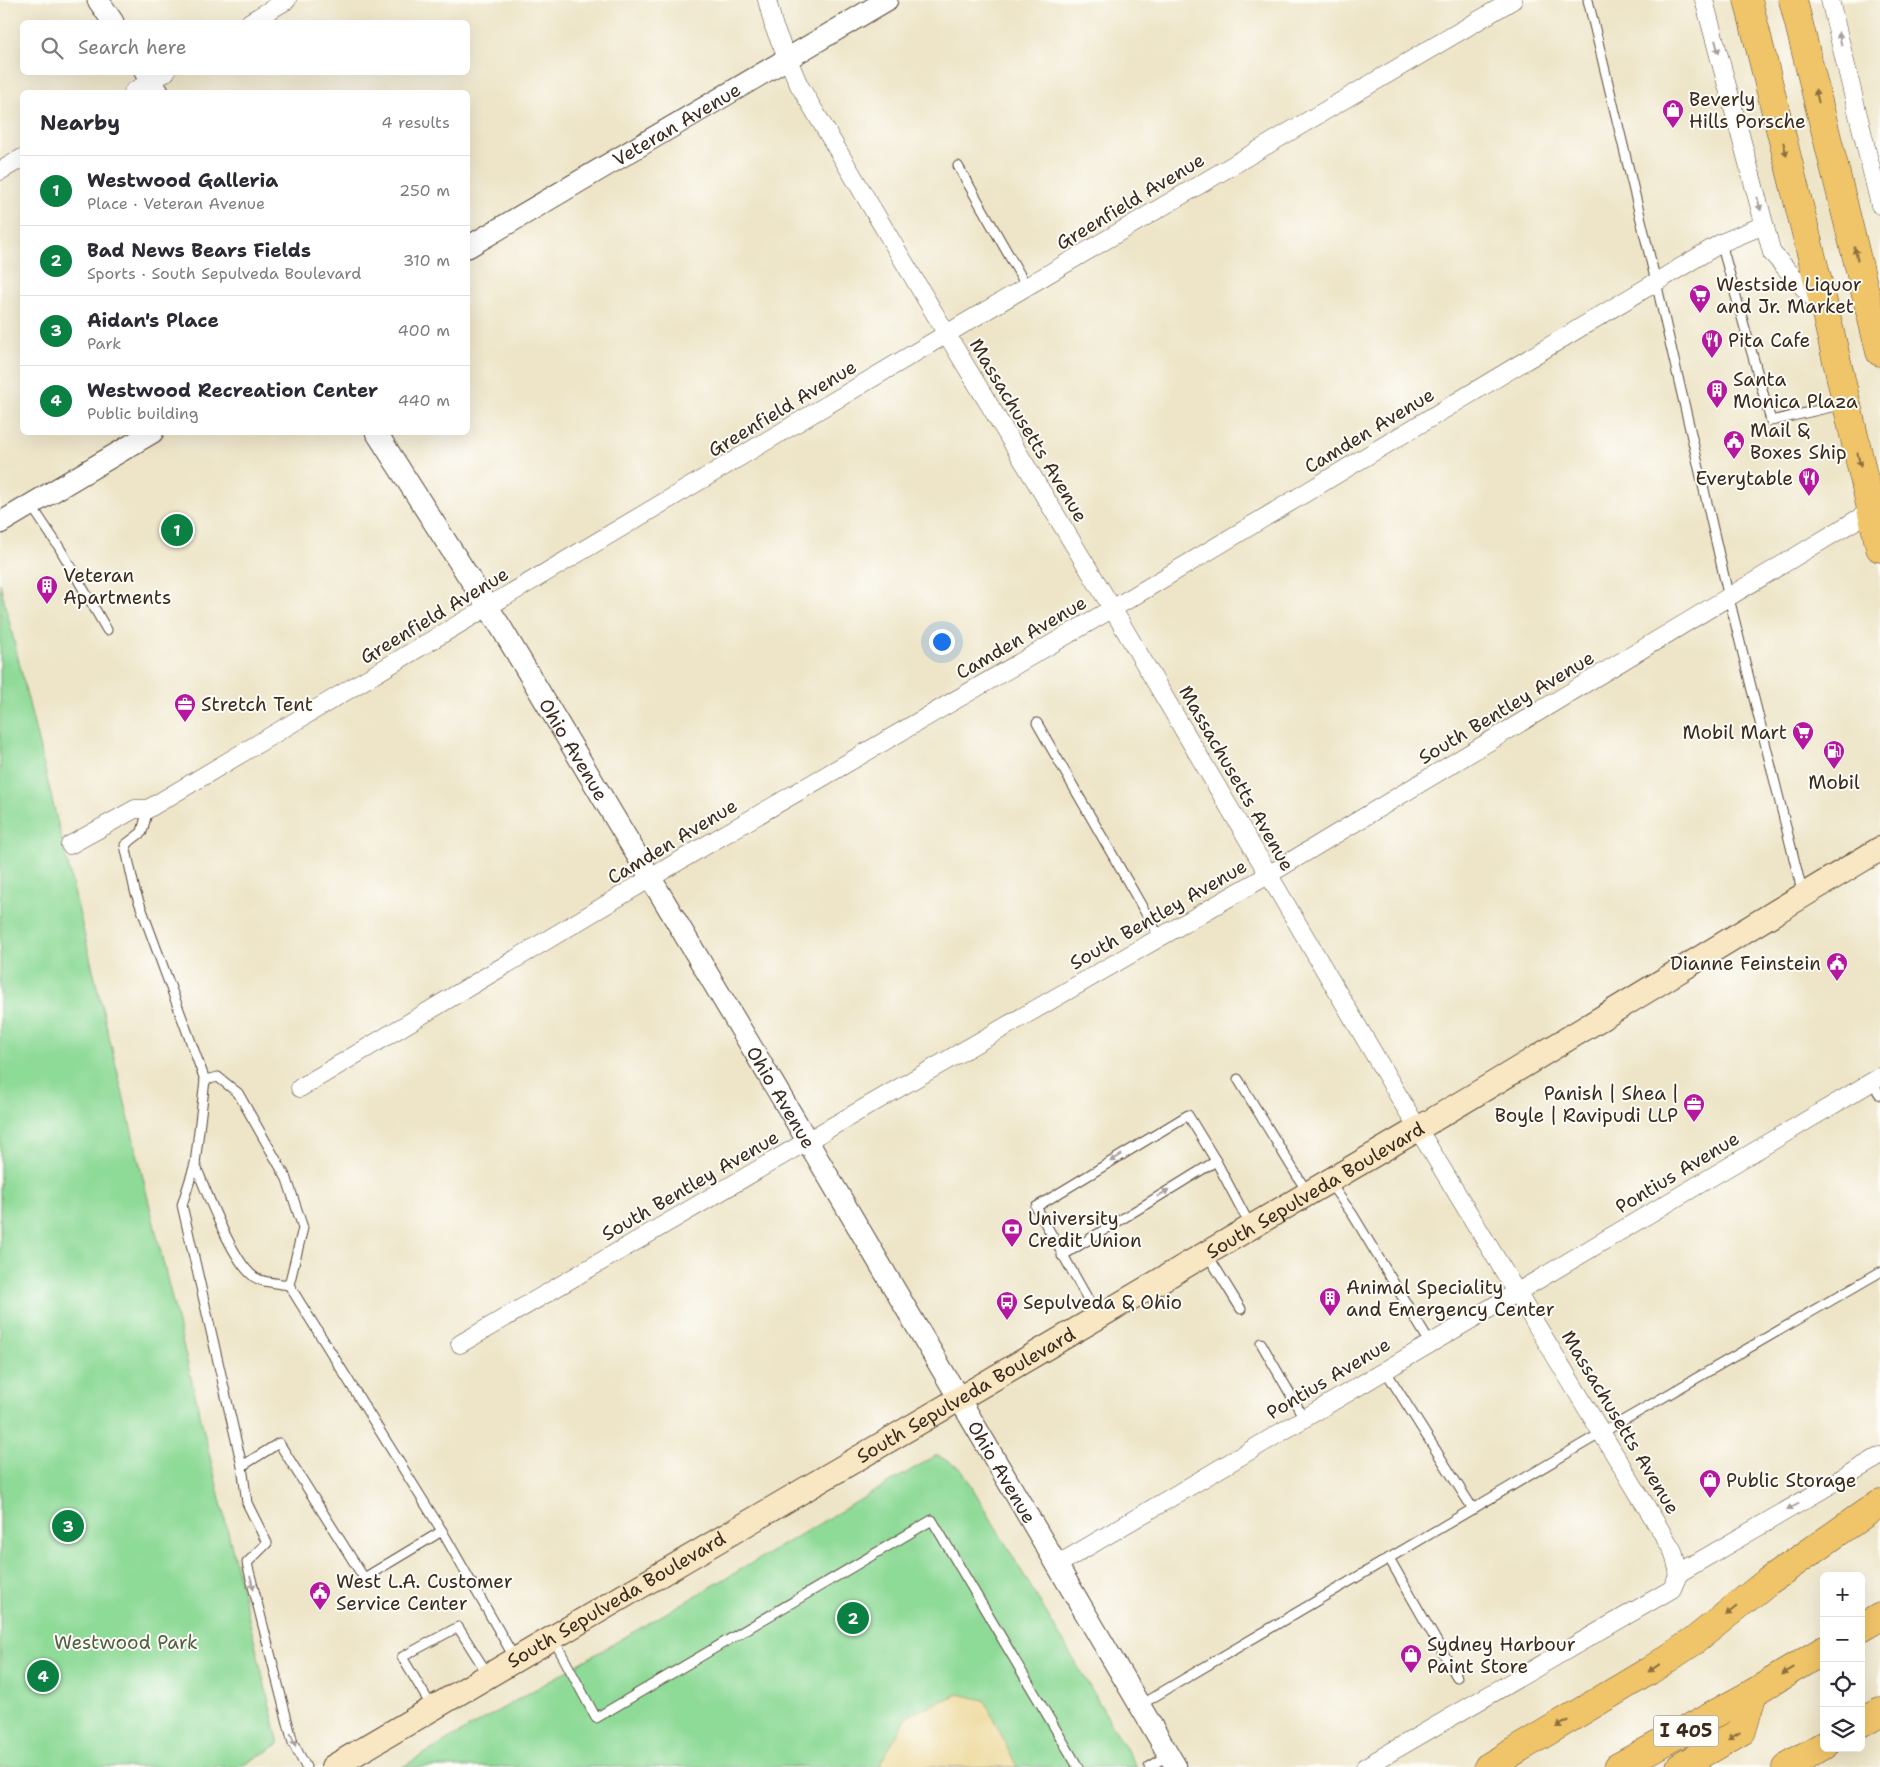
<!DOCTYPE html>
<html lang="en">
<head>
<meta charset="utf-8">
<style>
  :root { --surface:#fff; --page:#f2f2f3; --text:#2b2b33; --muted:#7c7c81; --line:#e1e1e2; --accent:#0b8043 }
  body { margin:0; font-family:"Shantell Sans",sans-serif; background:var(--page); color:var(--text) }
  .controls { position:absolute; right:15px; bottom:15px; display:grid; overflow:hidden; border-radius:8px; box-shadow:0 5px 20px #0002 }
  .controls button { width:45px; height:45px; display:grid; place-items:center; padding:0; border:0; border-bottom:1px solid var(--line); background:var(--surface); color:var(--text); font:25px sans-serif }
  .you { position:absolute; left:941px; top:641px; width:18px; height:18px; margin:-12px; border:4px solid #fff; border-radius:50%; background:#1a73e8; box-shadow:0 0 0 8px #1a73e833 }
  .badge { display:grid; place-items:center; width:32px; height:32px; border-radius:50%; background:var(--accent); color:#fff; font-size:16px; font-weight:700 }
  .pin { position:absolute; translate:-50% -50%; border:2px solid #fff; box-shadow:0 1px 5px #0006 }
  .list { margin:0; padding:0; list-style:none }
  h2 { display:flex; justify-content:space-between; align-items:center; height:65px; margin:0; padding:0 20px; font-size:21px }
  h2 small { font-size:16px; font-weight:400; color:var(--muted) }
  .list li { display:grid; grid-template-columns:32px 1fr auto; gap:15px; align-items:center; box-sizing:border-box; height:70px; padding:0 20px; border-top:1px solid var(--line) }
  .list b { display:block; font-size:19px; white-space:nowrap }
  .list p { margin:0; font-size:16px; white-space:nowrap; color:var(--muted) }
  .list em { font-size:16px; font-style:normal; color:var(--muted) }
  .icon { flex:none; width:28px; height:28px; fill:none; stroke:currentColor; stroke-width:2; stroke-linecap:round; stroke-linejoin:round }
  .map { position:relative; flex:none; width:1880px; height:1767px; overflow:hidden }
  .search { position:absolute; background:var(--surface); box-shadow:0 5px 20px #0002; left:20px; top:20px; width:450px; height:55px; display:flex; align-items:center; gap:12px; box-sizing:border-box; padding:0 18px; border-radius:8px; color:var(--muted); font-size:19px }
  .panel { position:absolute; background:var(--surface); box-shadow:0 5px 20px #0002; left:20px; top:90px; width:450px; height:345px; border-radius:8px }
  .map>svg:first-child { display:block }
  .green { fill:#8eda97; stroke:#64825a }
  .sand { fill:#eeda9e; stroke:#94825e }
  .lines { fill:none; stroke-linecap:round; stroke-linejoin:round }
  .service-casing { stroke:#564638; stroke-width:11 }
  .minor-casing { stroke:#564638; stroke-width:19 }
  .tertiary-casing { stroke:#564638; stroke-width:23 }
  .secondary-casing { stroke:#564638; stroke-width:26 }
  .primary-casing { stroke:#564638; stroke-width:29 }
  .motorway-casing { stroke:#564638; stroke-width:29 }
  .service { stroke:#fff; stroke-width:9 }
  .minor { stroke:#fff; stroke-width:18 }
  .tertiary { stroke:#fff; stroke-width:21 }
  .secondary { stroke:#f9e7c3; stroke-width:24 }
  .primary { stroke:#f0c469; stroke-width:28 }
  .motorway { stroke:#f0c469; stroke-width:28 }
  .oneway { fill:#a79f9a }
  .oneway2 { fill:#8c6f40 }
  .labels { text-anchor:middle; stroke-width:4; stroke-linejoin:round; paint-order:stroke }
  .shield { fill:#fdfcf7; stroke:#75695f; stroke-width:1 }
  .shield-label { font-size:18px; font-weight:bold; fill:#3b2a1e }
  .poi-label { font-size:19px; fill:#3b2a1e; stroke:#fdfcf7; text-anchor:start }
  .street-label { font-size:19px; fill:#3b2a1e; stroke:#fdfcf7 }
  .park-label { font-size:19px; fill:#545f42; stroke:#fdfcf7 }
</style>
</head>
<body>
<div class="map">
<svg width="1880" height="1767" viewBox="0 0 1880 1767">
  <rect width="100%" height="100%" fill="#fdfcf7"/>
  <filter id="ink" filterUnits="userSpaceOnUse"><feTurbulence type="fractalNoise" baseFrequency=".02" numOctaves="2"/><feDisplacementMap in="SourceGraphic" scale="10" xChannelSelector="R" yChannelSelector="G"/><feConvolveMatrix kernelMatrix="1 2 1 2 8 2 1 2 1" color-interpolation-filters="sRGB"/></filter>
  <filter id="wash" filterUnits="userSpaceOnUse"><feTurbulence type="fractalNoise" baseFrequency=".0096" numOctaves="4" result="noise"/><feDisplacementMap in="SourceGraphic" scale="20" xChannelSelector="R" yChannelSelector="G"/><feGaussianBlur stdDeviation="1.12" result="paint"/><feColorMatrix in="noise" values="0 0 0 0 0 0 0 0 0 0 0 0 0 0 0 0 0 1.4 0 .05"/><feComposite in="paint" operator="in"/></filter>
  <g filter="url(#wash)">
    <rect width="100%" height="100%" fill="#eee5c8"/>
    <g class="green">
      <path d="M0 583 279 1744 240 1767H0Z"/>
      <path d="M937 1455 962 1470 1137 1767H402Z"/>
    </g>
    <path class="sand" d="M958 1694 984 1700 1017 1767H881V1762L908 1715Z"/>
  </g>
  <g filter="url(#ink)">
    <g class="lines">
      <g class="service-casing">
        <g id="service">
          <path d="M1588 0 1656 282 1729 598 1803 895"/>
          <path d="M958 166 1027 287"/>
          <path d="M1721 243 1771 421 1844 404"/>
          <path d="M31 505 59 547 107 630"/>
          <path d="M1037 723 1160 938"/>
          <path d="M148 809 142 832 125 845 135 891 205 1080 195 1164 182 1205 242 1466 247 1503 267 1543 247 1563 293 1743 306 1767"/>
          <path d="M1238 1079 1307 1192"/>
          <path d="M205 1080 218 1077 238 1093 287 1179 303 1228 289 1285 442 1531"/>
          <path d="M1872 1082 1880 1095"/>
          <path d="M1216 1161 1251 1227"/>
          <path d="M195 1164C205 1188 235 1270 258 1279 267 1283 279 1283 289 1285"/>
          <path d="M1329 1182 1353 1215 1430 1343"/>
          <path d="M1207 1254 1241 1309"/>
          <path d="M1062 1256 1216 1161 1188 1115 1036 1207 1098 1317"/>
          <path d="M1261 1343 1304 1418"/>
          <path d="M1385 1370 1473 1509"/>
          <path d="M242 1466 279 1443 364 1578 442 1531 514 1657"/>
          <path d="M1389 1558 1457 1677"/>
          <path d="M553 1638 596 1718 932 1520 1078 1767"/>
          <path d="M1140 1705 1586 1442 1880 1272"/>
          <path d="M432 1707 402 1657 458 1627 487 1673"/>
          <path d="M1149 1767 1169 1755"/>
        </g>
      </g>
      <g class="minor-casing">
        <g id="minor">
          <path d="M767 0 774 27 799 85 958 353 1112 608 1418 1129 1673 1551 1679 1573"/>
          <path d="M1704 0 1772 253 1821 307"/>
          <path d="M1830 0 1880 205"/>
          <path d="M250 22 287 0"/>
          <path d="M133 92 166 72"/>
          <path d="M0 171 22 158"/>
          <path d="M70 845 135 809H148L970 320 1513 0"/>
          <path d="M300 1088 679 861 1134 596 1721 243 1764 225"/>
          <path d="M460 1344 807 1141 1268 875 1871 511"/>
          <path d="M1057 1565 1880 1077"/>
          <path d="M1365 1767 1672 1589 1679 1573 1880 1456"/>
        </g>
      </g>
      <g class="tertiary-casing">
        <g id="tertiary">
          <path d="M98 0 113 22"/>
          <path d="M145 72 158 92"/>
          <path id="s1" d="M468 247 887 0"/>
          <path id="s2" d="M376 432 502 629 795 1120 1176 1767"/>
          <path d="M0 523 153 432"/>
        </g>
      </g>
      <g class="secondary-casing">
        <g id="secondary">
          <path id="s3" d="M333 1767C692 1552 1056 1344 1416 1130 1571 1038 1725 942 1880 849"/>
        </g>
      </g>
      <g class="primary-casing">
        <g id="primary">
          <path d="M1748 0 1825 310 1880 548"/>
          <path d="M1793 0 1880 352"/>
        </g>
      </g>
      <g class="motorway-casing">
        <g id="motorway">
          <path d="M1861 1628 1880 1617"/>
          <path d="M1861 1723 1880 1712"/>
          <path d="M1488 1767 1649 1671 1694 1641 1767 1582 1880 1503"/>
          <path d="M1618 1767 1753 1693 1824 1650"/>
          <path d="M1680 1767 1742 1731 1753 1693"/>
          <path d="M1786 1767 1824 1745"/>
        </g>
      </g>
      <use href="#service" class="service"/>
      <use href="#minor" class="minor"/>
      <use href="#tertiary" class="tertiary"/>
      <use href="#secondary" class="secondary"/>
      <use href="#primary" class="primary"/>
      <use href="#motorway" class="motorway"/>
    </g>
    <defs><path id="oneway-solid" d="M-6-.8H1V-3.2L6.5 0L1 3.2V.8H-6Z" transform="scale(1.25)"/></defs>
    <g class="oneway">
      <use href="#oneway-solid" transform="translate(1840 39) rotate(-104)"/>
      <use href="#oneway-solid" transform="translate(1717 47) rotate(75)"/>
      <use href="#oneway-solid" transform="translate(1759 204) rotate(75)"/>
      <use href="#oneway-solid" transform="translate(1116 1158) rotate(149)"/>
      <use href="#oneway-solid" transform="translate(1163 1193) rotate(-32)"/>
      <use href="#oneway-solid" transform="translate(1793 1507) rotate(150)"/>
      <use href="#oneway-solid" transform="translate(252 1583) rotate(76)"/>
      <use href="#oneway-solid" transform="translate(293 1740) rotate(70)"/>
    </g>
    <g class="oneway2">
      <use href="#oneway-solid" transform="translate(1817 96) rotate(-104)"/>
      <use href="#oneway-solid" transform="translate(1785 149) rotate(76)"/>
      <use href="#oneway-solid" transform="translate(1856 254) rotate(-104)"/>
      <use href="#oneway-solid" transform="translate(1859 460) rotate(78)"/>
      <use href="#oneway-solid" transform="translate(1731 1611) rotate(141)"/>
      <use href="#oneway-solid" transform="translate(1654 1668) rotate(146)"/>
      <use href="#oneway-solid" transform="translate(1788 1671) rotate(149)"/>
      <use href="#oneway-solid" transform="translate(1562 1724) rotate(150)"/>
      <use href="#oneway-solid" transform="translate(1734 1736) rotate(149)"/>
    </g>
  </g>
  <defs>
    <g id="shop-pin" transform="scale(1.125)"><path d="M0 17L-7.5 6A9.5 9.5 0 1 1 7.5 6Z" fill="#b5179e" stroke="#fdfcf7"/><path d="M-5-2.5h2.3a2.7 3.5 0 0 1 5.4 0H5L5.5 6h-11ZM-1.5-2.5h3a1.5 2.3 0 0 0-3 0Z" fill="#fff"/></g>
    <g id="supermarket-pin" transform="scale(1.125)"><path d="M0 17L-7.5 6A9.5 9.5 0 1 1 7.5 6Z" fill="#b5179e" stroke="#fdfcf7"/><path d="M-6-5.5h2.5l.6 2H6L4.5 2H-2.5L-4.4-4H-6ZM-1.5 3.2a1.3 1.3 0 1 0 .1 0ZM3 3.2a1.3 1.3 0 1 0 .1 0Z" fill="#fff"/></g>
    <g id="restaurant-pin" transform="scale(1.125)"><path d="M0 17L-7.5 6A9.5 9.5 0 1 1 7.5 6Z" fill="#b5179e" stroke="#fdfcf7"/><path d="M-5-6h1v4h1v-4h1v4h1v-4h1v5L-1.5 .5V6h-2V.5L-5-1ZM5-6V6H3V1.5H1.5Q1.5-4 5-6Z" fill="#fff"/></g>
    <g id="building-pin" transform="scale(1.125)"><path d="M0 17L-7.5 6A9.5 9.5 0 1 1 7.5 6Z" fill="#b5179e" stroke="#fdfcf7"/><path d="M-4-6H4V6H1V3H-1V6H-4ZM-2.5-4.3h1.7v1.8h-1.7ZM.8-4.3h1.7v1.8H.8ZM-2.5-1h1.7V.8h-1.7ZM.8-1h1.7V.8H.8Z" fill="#fff"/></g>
    <g id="civic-pin" transform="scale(1.125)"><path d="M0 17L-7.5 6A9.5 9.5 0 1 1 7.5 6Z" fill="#b5179e" stroke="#fdfcf7"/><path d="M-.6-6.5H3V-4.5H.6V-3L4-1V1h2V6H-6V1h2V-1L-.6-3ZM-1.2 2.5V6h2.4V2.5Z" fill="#fff"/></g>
    <g id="office-pin" transform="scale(1.125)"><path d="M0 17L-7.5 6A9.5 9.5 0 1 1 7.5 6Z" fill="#b5179e" stroke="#fdfcf7"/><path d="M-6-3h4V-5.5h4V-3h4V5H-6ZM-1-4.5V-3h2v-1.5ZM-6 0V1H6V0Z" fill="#fff"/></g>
    <g id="fuel-pin" transform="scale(1.125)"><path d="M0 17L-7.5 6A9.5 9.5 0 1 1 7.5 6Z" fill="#b5179e" stroke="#fdfcf7"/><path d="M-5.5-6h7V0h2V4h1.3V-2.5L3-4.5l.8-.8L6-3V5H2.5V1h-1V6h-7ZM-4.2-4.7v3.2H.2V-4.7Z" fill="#fff"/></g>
    <g id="bank-pin" transform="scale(1.125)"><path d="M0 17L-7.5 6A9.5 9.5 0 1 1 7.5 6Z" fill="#b5179e" stroke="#fdfcf7"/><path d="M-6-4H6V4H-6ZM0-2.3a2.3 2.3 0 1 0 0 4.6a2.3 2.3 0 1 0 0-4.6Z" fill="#fff"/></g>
    <g id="bus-pin" transform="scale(1.125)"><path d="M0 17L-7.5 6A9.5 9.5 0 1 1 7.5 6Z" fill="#b5179e" stroke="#fdfcf7"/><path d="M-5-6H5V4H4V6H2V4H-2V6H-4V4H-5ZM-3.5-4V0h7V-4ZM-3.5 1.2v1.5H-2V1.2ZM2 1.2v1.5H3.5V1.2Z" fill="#fff"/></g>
  </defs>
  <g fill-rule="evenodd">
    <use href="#shop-pin" x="1673" y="110"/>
    <use href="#supermarket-pin" x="1700" y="295"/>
    <use href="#restaurant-pin" x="1712" y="340"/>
    <use href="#building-pin" x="1717" y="390"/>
    <use href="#civic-pin" x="1734" y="441"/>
    <use href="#restaurant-pin" x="1809" y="478"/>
    <use href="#building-pin" x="47" y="586"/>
    <use href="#office-pin" x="185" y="704"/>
    <use href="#supermarket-pin" x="1803" y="732"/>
    <use href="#fuel-pin" x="1834" y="751"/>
    <use href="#civic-pin" x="1837" y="963"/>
    <use href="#office-pin" x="1694" y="1104"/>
    <use href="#bank-pin" x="1012" y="1229"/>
    <use href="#building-pin" x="1330" y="1298"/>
    <use href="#bus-pin" x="1007" y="1302"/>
    <use href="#shop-pin" x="1710" y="1480"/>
    <use href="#civic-pin" x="320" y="1592"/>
    <use href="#shop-pin" x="1411" y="1655"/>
  </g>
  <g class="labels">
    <rect class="shield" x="1653.5" y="1715.5" width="65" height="31" rx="4"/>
    <g class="shield-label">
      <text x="1686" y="1737">I 405</text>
    </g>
    <g class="poi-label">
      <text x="1689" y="106">Beverly<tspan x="1689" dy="22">Hills Porsche</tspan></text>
      <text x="1716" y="291">Westside Liquor<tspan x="1716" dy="22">and Jr. Market</tspan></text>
      <text x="1728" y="347">Pita Cafe</text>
      <text x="1733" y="386">Santa<tspan x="1733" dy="22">Monica Plaza</tspan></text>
      <text x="1750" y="437">Mail &amp;<tspan x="1750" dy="22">Boxes Ship</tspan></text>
      <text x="1793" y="485" text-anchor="end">Everytable</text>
      <text x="63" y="582">Veteran<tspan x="63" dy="22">Apartments</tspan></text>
      <text x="201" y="711">Stretch Tent</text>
      <text x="1787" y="739" text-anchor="end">Mobil Mart</text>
      <text x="1834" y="789" text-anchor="middle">Mobil</text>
      <text x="1821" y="970" text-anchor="end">Dianne Feinstein</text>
      <text x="1678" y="1100" text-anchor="end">Panish | Shea |<tspan x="1678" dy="22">Boyle | Ravipudi LLP</tspan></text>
      <text x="1028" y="1225">University<tspan x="1028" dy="22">Credit Union</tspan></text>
      <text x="1346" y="1294">Animal Speciality<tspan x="1346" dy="22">and Emergency Center</tspan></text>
      <text x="1023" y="1309">Sepulveda &amp; Ohio</text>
      <text x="1726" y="1487">Public Storage</text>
      <text x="336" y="1588">West L.A. Customer<tspan x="336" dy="22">Service Center</tspan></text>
      <text x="1427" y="1651">Sydney Harbour<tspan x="1427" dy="22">Paint Store</tspan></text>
    </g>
    <g class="street-label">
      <text dy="7" stroke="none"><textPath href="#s1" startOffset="242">Veteran Avenue</textPath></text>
      <text transform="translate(1130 201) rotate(-31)" y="7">Greenfield Avenue</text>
      <text transform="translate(782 408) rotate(-31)" y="7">Greenfield Avenue</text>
      <text transform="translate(1029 430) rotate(59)" y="7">Massachusetts Avenue</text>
      <text transform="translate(1369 430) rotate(-31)" y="7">Camden Avenue</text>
      <text transform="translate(434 615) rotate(-31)" y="7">Greenfield Avenue</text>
      <text transform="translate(1021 637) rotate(-30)" y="7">Camden Avenue</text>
      <text transform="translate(1506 707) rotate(-31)" y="7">South Bentley Avenue</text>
      <text dy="7" stroke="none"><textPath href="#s2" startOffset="374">Ohio Avenue</textPath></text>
      <text transform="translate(1237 778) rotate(60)" y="7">Massachusetts Avenue</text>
      <text transform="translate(672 841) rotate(-31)" y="7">Camden Avenue</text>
      <text transform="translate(1158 914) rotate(-30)" y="7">South Bentley Avenue</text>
      <text dy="7" stroke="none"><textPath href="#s2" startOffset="779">Ohio Avenue</textPath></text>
      <text transform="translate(1677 1172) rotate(-31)" y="7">Pontius Avenue</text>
      <text transform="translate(690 1185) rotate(-30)" y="7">South Bentley Avenue</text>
      <text dy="7" stroke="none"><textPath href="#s3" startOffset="1139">South Sepulveda Boulevard</textPath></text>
      <text transform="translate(1328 1378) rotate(-31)" y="7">Pontius Avenue</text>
      <text dy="7" stroke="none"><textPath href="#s3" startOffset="734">South Sepulveda Boulevard</textPath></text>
      <text transform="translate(1621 1422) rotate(59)" y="7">Massachusetts Avenue</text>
      <text dy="7" stroke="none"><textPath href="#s2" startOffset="1214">Ohio Avenue</textPath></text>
      <text dy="7" stroke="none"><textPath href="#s3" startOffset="329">South Sepulveda Boulevard</textPath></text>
    </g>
    <g class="park-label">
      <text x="126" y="1649">Westwood Park</text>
    </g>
  </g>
</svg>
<div class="controls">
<button>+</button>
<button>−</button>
<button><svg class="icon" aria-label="locate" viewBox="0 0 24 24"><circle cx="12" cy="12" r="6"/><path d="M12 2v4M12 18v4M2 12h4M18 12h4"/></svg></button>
<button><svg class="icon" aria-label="layers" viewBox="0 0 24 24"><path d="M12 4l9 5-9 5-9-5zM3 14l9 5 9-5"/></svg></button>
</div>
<div class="you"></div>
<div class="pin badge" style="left:177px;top:530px">1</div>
<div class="pin badge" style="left:853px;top:1618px">2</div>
<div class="pin badge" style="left:68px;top:1526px">3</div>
<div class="pin badge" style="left:43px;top:1676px">4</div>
<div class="search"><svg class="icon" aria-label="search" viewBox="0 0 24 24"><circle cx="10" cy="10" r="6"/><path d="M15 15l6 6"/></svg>Search here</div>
<section class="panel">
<h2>Nearby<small>4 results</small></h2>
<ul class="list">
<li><span class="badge">1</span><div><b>Westwood Galleria</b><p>Place · Veteran Avenue</p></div><em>250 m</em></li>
<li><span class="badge">2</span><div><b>Bad News Bears Fields</b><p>Sports · South Sepulveda Boulevard</p></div><em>310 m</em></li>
<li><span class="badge">3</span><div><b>Aidan's Place</b><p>Park</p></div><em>400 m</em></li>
<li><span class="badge">4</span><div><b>Westwood Recreation Center</b><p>Public building</p></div><em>440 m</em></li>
</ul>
</section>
</div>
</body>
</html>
